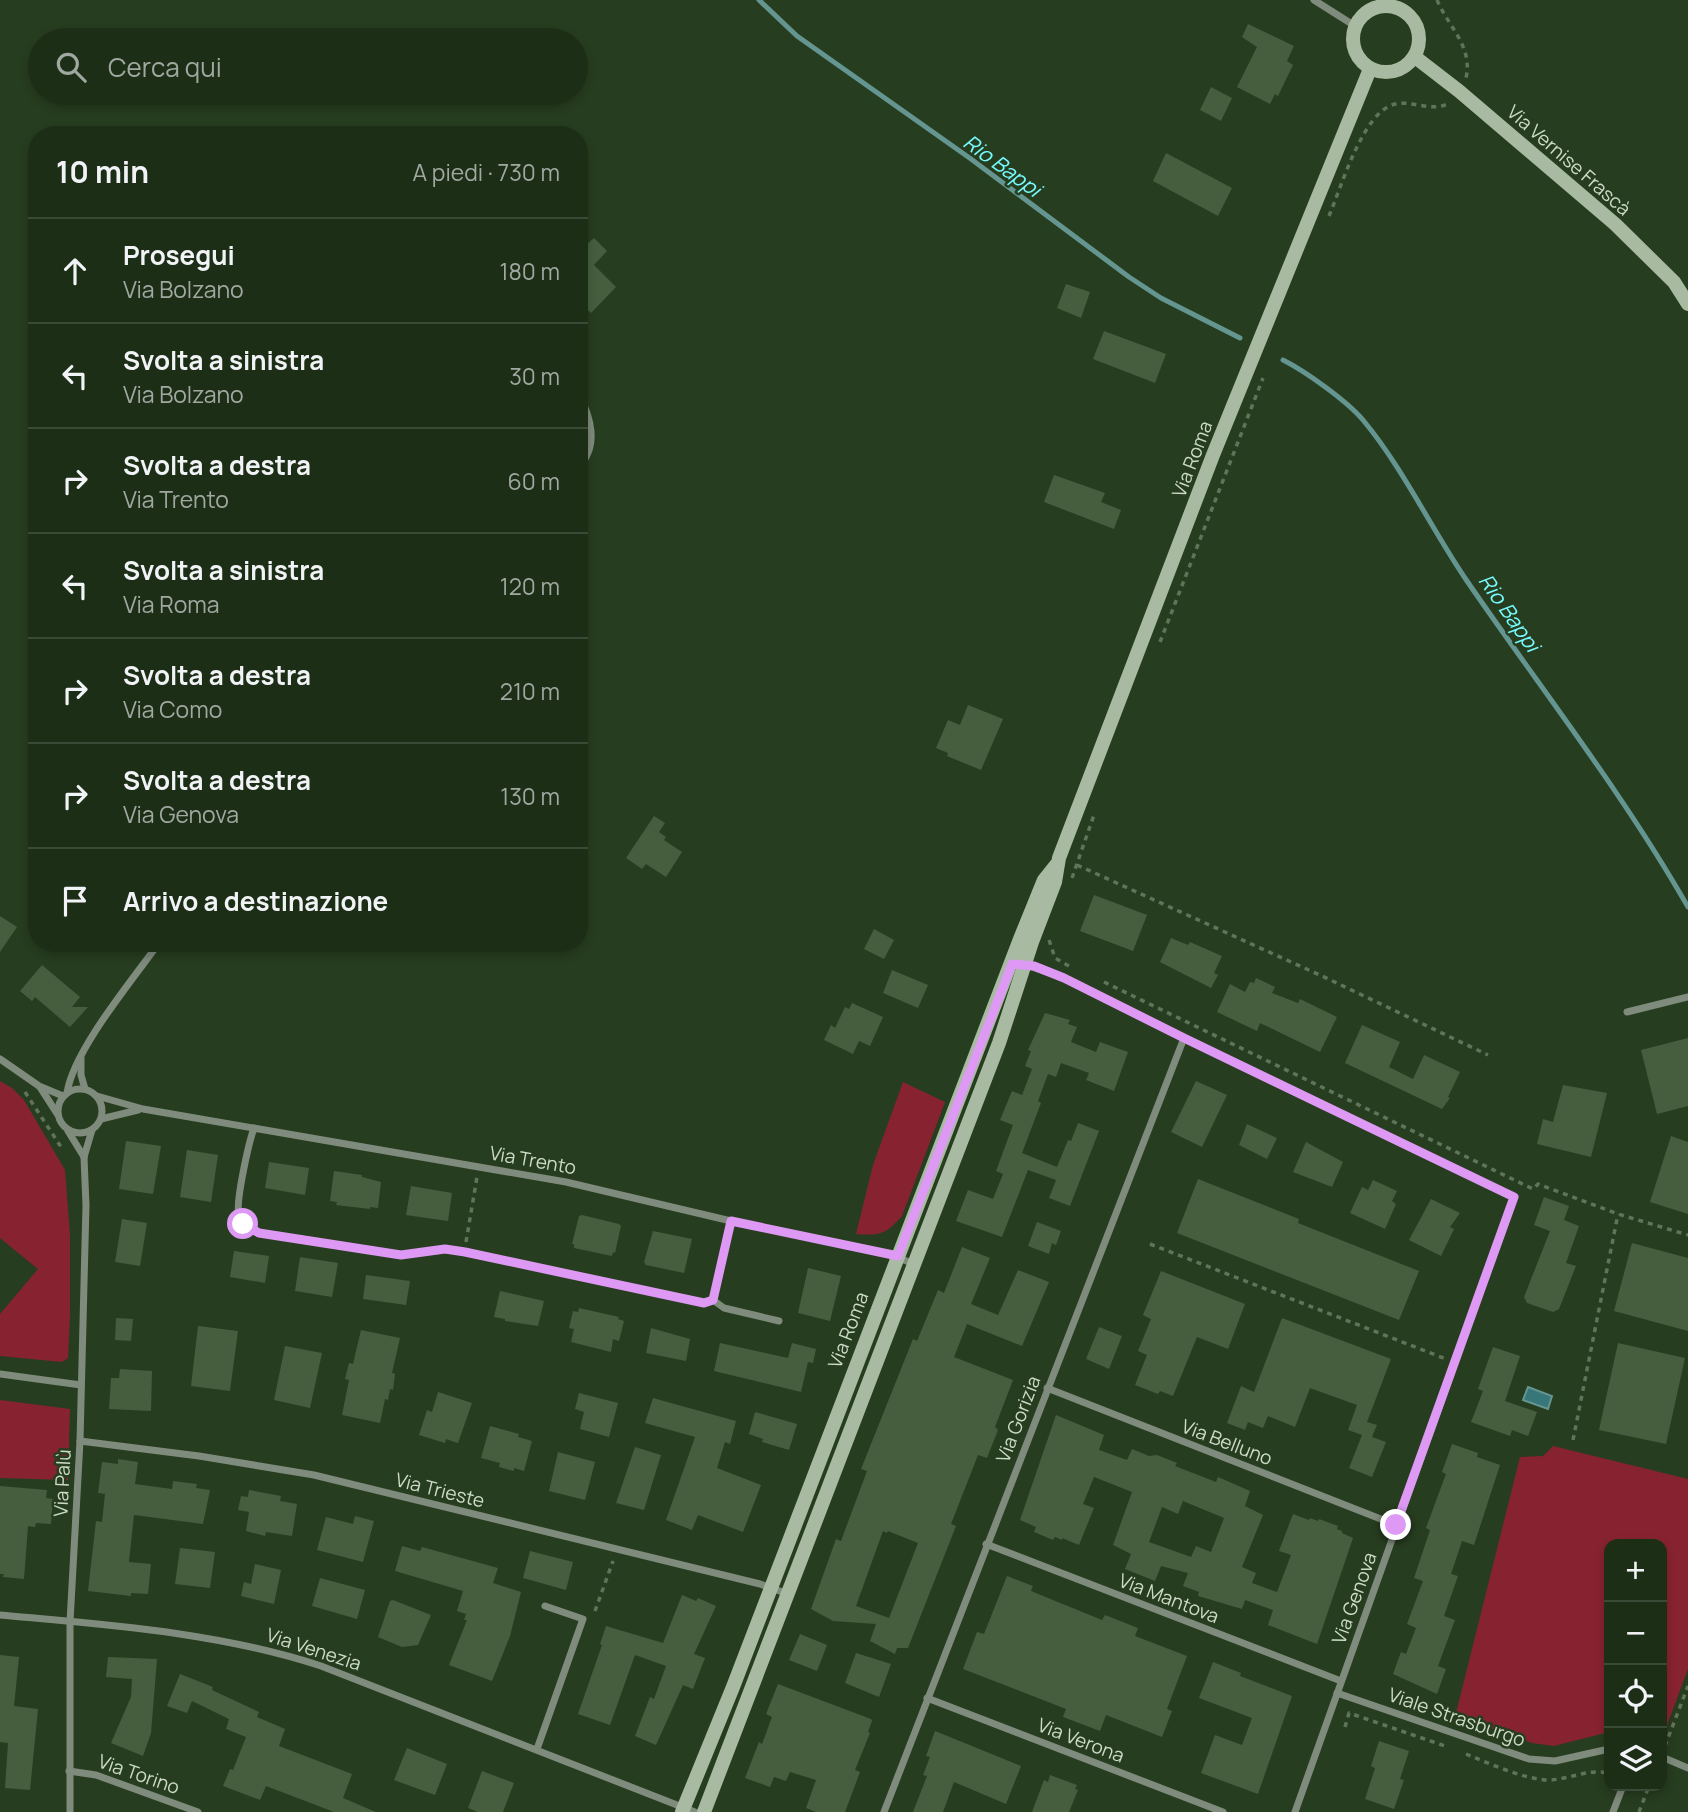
<!DOCTYPE html>
<html lang="it">
<head>
<meta charset="utf-8">
<style>
  :root { --surface:#1d2e17; --page:#2a3a24; --text:#f1f3f6; --muted:#a0a8a1; --line:#3b4a36 }
  body { margin:0; font-family:Manrope,sans-serif; background:var(--page); color:var(--text) }
  .controls { position:absolute; right:21px; bottom:21px; display:grid; overflow:hidden; border-radius:14px; box-shadow:0 4px 10px #0003 }
  .controls button { width:63px; height:63px; display:grid; place-items:center; padding:0; border:0; border-bottom:2px solid var(--line); background:var(--surface); color:var(--text); font:35px sans-serif }
  .stop { position:absolute; width:21px; height:21px; margin:-16px; border:5px solid #dd99f3; border-radius:50%; background:#fff }
  .stop.end { background:#dd99f3; border-color:#fff; box-shadow:0 2px 7px #0008 }
  .list { margin:0; padding:0; list-style:none }
  h2 { display:flex; justify-content:space-between; align-items:center; height:91px; margin:0; padding:0 28px; font-size:30px }
  h2 small { font-size:23px; font-weight:400; color:var(--muted) }
  .list li { display:grid; grid-template-columns:46px 1fr auto; gap:21px; align-items:center; box-sizing:border-box; height:105px; padding:0 28px; border-top:2px solid var(--line) }
  .list b { display:block; font-size:26px; white-space:nowrap }
  .list p { margin:0; font-size:23px; white-space:nowrap; color:var(--muted) }
  .list em { font-size:23px; font-style:normal; color:var(--muted) }
  .icon { flex:none; width:38px; height:38px; fill:none; stroke:currentColor; stroke-width:2; stroke-linecap:round; stroke-linejoin:round }
  .map { position:relative; flex:none; width:1688px; height:1812px; overflow:hidden }
  .search { position:absolute; background:var(--surface); box-shadow:0 4px 10px #0003; left:28px; top:28px; width:560px; height:77px; display:flex; align-items:center; gap:18px; box-sizing:border-box; padding:0 24px; border-radius:38px; color:var(--muted); font-size:26px }
  .panel { position:absolute; background:var(--surface); box-shadow:0 4px 10px #0003; left:28px; top:126px; width:560px; height:826px; border-radius:28px }
  .map>svg:first-child { display:block }
  .green { fill:#872330 }
  .water { fill:#377779; stroke:#649590; stroke-width:2 }
  .lines { fill:none; stroke-linecap:round; stroke-linejoin:round }
  .stream { stroke:#649590; stroke-width:5 }
  .building { fill:#465e3e; fill-rule:evenodd }
  .path { stroke:#61745a; stroke-width:3.5; stroke-dasharray:5 5; stroke-linecap:butt }
  .street { stroke:#7f8b7c; stroke-width:7 }
  .secondary { stroke:#a8bba2; stroke-width:14 }
  .route { stroke:#dd99f3; stroke-width:9 }
  .labels { text-anchor:middle; stroke-width:5; stroke-linejoin:round; paint-order:stroke }
  .street-label { font-size:19px; fill:#ccdac7; stroke:#273d1f }
  .water-label { font-size:21px; font-style:italic; fill:#76fafe; stroke:#273d1f }
</style>
</head>
<body>
<div class="map">
<svg width="1688" height="1812" viewBox="0 0 1688 1812">
  <rect width="100%" height="100%" fill="#273d1f"/>
  <g class="green">
    <path d="M0 1081 12 1088 24 1100 65 1170 70 1234V1317L68 1358 62 1362 0 1356V1314L38 1269 0 1238Z"/>
    <path d="M903 1082 945 1102 902 1216C886 1234 881 1236 856 1234L873 1165Z"/>
    <path d="M0 1400 70 1409 68 1480 0 1478Z"/>
    <path d="M1553 1446 1688 1479V1669L1662 1739V1544H1609V1732L1554 1746 1532 1743 1455 1717 1520 1457 1543 1456Z"/>
  </g>
  <path class="water" d="M1528 1387 1552 1396 1548 1409 1523 1400Z"/>
  <g class="lines">
    <g class="stream">
      <path d="M759 0 797 36 971 159 1129 277 1161 298 1240 338"/>
      <path d="M1283 360C1305 371 1347 401 1363 420 1403 468 1432 530 1467 581 1541 689 1623 793 1688 907"/>
    </g>
  </g>
  <g class="building">
    <path d="M1248 24 1294 46 1287 61 1293 65 1278 96 1275 94 1270 104 1237 87 1257 47 1242 37Z"/>
    <path d="M1211 87 1232 98 1221 121 1200 110Z"/>
    <path d="M1166 153 1232 188 1218 216 1153 181Z"/>
    <path d="M594 238 607 251 594 265 616 287 591 313 579 302V251Z"/>
    <path d="M1066 284 1090 292 1081 318 1057 308Z"/>
    <path d="M1104 331 1166 354 1155 383 1093 359Z"/>
    <path d="M1054 475 1105 493 1101 502 1121 510 1114 529 1044 502Z"/>
    <path d="M968 705 1003 719 981 770 947 756 948 753 936 748 948 720 960 725Z"/>
    <path d="M654 816 665 823 659 832 666 837 664 840 682 852 666 877 646 864 642 869 626 858Z"/>
    <path d="M1094 895 1147 915 1133 951 1080 931Z"/>
    <path d="M0 916 17 927 0 952Z"/>
    <path d="M874 929 894 940 884 959 864 949Z"/>
    <path d="M1171 938 1188 945 1190 942 1222 956 1214 973 1218 975 1211 988 1160 962Z"/>
    <path d="M42 965 80 997 72 1007H88L70 1027 35 997 32 1001 20 991Z"/>
    <path d="M892 970 928 985 918 1008 883 993Z"/>
    <path d="M1256 978 1275 987 1272 993 1298 1003 1300 999 1337 1017 1320 1052 1260 1023 1257 1031 1217 1012 1230 984 1245 992 1250 982 1254 983Z"/>
    <path d="M852 1003 883 1017 870 1046 859 1041 853 1054 824 1040 831 1025 835 1028 845 1007 849 1009Z"/>
    <path d="M1045 1013 1070 1020 1068 1024 1077 1027 1071 1042 1096 1052 1100 1042 1128 1052 1114 1091 1086 1080 1089 1073 1061 1063 1056 1077 1048 1074 1038 1101 1041 1103 1022 1153 1057 1167 1068 1140 1071 1141 1078 1123 1099 1131 1070 1206 1049 1198 1056 1180 1028 1170 1002 1237 956 1221 968 1190 993 1199 1003 1174 996 1171 1013 1125 1000 1120 1012 1091 1022 1095 1032 1069 1025 1066 1031 1051 1028 1050Z"/>
    <path d="M1362 1025 1400 1042 1389 1067 1413 1079 1424 1055 1460 1072 1448 1097 1450 1098 1442 1109 1345 1063Z"/>
    <path d="M1688 1038V1106L1657 1114 1641 1050Z"/>
    <path d="M1196 1081 1227 1095 1202 1147 1171 1132Z"/>
    <path d="M1563 1085 1607 1093 1591 1157 1537 1144 1543 1119 1553 1122Z"/>
    <path d="M1247 1124 1277 1138 1267 1159 1239 1145Z"/>
    <path d="M1671 1136 1688 1142V1214L1650 1202Z"/>
    <path d="M126 1141 161 1146 153 1194 119 1189Z"/>
    <path d="M1306 1142 1343 1162 1332 1187 1293 1172Z"/>
    <path d="M187 1150 218 1155 211 1202 180 1197Z"/>
    <path d="M269 1162 309 1168 305 1195 265 1188Z"/>
    <path d="M334 1171 362 1175V1177L381 1182 378 1208 370 1207V1209L336 1205 337 1202 330 1201Z"/>
    <path d="M1198 1179 1299 1219 1298 1223 1419 1271 1399 1320 1177 1233Z"/>
    <path d="M1373 1180 1397 1191 1392 1201 1396 1204 1385 1229 1350 1213 1362 1187 1368 1190Z"/>
    <path d="M411 1186 452 1193 448 1221 406 1215Z"/>
    <path d="M1544 1197 1569 1206 1564 1220 1579 1226 1566 1263 1576 1266 1559 1309 1553 1312 1527 1303 1524 1297 1550 1231 1534 1225Z"/>
    <path d="M1431 1199 1460 1213 1450 1227 1454 1229 1441 1256 1409 1240Z"/>
    <path d="M582 1215 619 1224 621 1226 615 1253 613 1252 612 1256 574 1248V1244H572L579 1216Z"/>
    <path d="M122 1219 147 1223 140 1266 115 1262Z"/>
    <path d="M1037 1222 1061 1231 1056 1245 1052 1243 1049 1254 1028 1246Z"/>
    <path d="M653 1231 692 1239 684 1273 646 1265 644 1262Z"/>
    <path d="M1632 1243 1688 1258V1331L1614 1311Z"/>
    <path d="M962 1247 990 1258 971 1304 998 1315 1018 1270 1049 1282 1022 1346 967 1324 954 1357 1013 1380 995 1427 998 1430 987 1458 978 1455 951 1524 956 1526 908 1648H897L895 1654 870 1641 876 1624 833 1621 811 1609 836 1539 841 1541 867 1471 861 1469 913 1339 917 1341 938 1290 944 1293ZM883 1531 887 1533 888 1531 918 1543 889 1618 856 1606Z"/>
    <path d="M234 1251 269 1256 265 1283 230 1277Z"/>
    <path d="M300 1257 338 1263 332 1297 295 1291Z"/>
    <path d="M808 1268 841 1276 830 1321 798 1313Z"/>
    <path d="M1161 1271 1245 1304 1228 1349 1197 1337 1173 1396 1160 1391 1158 1394 1135 1385 1147 1355 1138 1351 1151 1319 1143 1315Z"/>
    <path d="M366 1275 410 1281 406 1305 363 1299Z"/>
    <path d="M500 1291 544 1301 538 1326 505 1321V1319L494 1317Z"/>
    <path d="M579 1308 619 1317 618 1319 624 1321 619 1341 613 1339 611 1352 571 1342 574 1329 569 1328 573 1311 578 1312Z"/>
    <path d="M116 1318 133 1319 131 1341 115 1340Z"/>
    <path d="M1282 1318 1391 1359 1367 1422 1377 1425 1372 1437 1386 1442 1372 1477 1349 1468 1362 1435 1348 1430 1357 1405 1310 1388 1295 1427 1268 1416 1263 1428 1248 1422 1245 1430 1227 1423 1241 1386 1254 1392Z"/>
    <path d="M198 1326 238 1331 230 1391 191 1386Z"/>
    <path d="M1099 1327 1122 1336 1109 1369 1086 1359Z"/>
    <path d="M651 1328 690 1339 686 1361 646 1353Z"/>
    <path d="M361 1330 400 1338 392 1373 395 1374 393 1390 390 1389 388 1400 385 1399 380 1423 342 1415 349 1380 345 1379 349 1363 353 1364Z"/>
    <path d="M720 1343 788 1358 792 1343 816 1349 813 1363 808 1362 801 1392 714 1371Z"/>
    <path d="M1618 1343 1685 1358 1666 1444 1599 1430Z"/>
    <path d="M285 1346 322 1353 310 1408 274 1400Z"/>
    <path d="M1493 1347 1520 1356 1505 1401 1537 1412 1528 1436 1512 1430 1510 1436 1471 1422 1483 1391 1478 1389Z"/>
    <path d="M120 1369 152 1371 151 1411 109 1409 111 1378H119Z"/>
    <path d="M438 1392 472 1403 458 1443 446 1439 445 1443 419 1435 427 1410 432 1412Z"/>
    <path d="M579 1393 618 1403 609 1437 580 1429 584 1412 575 1409Z"/>
    <path d="M653 1398 736 1421 730 1444 725 1442 717 1468 761 1485 743 1532 698 1515 692 1530 666 1520 695 1437 645 1423Z"/>
    <path d="M755 1412 797 1424 789 1450 762 1442 763 1439 749 1434Z"/>
    <path d="M1056 1415 1104 1435 1099 1450 1127 1460 1132 1449 1149 1456 1157 1455 1177 1463 1175 1466 1216 1482 1218 1477 1250 1491 1245 1506 1263 1515 1242 1567 1256 1573 1252 1583 1277 1592 1291 1555 1279 1551 1293 1514 1309 1520 1310 1518 1318 1521 1319 1519 1338 1526 1337 1529 1342 1531V1533L1353 1538 1317 1644 1268 1625 1273 1610 1245 1600 1242 1609 1198 1596 1199 1592 1183 1586 1188 1573 1161 1566 1155 1581 1125 1569 1131 1554 1113 1545 1132 1492 1094 1477 1083 1504 1094 1508 1079 1545 1062 1538V1540L1055 1537 1053 1540 1034 1532 1036 1527 1020 1520ZM1183 1501 1224 1518 1211 1552 1196 1546 1191 1557 1149 1542 1162 1507 1178 1514Z"/>
    <path d="M490 1426 519 1434 518 1437 532 1441 524 1471 514 1468V1471L499 1467 500 1463 481 1458Z"/>
    <path d="M1452 1444 1478 1453 1477 1457 1500 1465 1474 1545 1462 1541 1451 1574 1458 1576 1444 1616 1455 1620 1438 1666 1446 1669 1437 1694 1393 1674 1401 1652 1406 1654 1416 1628 1407 1624 1423 1581 1414 1578 1430 1530 1426 1528 1446 1474 1442 1472Z"/>
    <path d="M635 1447 661 1455 644 1510 616 1503Z"/>
    <path d="M558 1452 595 1462 585 1500 549 1491Z"/>
    <path d="M118 1459 138 1462 135 1484 172 1489 173 1481 197 1484 196 1488 210 1490 203 1524 134 1515 129 1562 151 1564 148 1594 131 1593V1596L88 1591 96 1521 102 1522 105 1494 98 1493 102 1462 118 1464Z"/>
    <path d="M0 1486 47 1490 46 1498 53 1499 51 1524 36 1523 35 1527 28 1526 24 1579 3 1577 4 1574H0Z"/>
    <path d="M249 1490 281 1496 280 1501 297 1504 292 1536 266 1532 265 1536 246 1531 249 1512 238 1510 241 1496 248 1497Z"/>
    <path d="M355 1516 374 1521 363 1562 317 1550 326 1517 353 1524Z"/>
    <path d="M402 1546 420 1551 422 1547 498 1568 493 1583 521 1592 510 1636 492 1681 449 1665 467 1620H464L466 1614 457 1611 463 1591 395 1571Z"/>
    <path d="M180 1548 215 1552 210 1588 175 1584Z"/>
    <path d="M530 1551 573 1562 566 1590 523 1578Z"/>
    <path d="M255 1564 281 1570 274 1604 241 1596 244 1582 251 1584Z"/>
    <path d="M1007 1576 1033 1586 1031 1591 1102 1620 1105 1615 1138 1628 1135 1636 1187 1656 1167 1709 1172 1711 1162 1737 1106 1715 1100 1731 1063 1717 1066 1709 963 1669 977 1632 984 1634Z"/>
    <path d="M320 1578 365 1590 357 1619 312 1606Z"/>
    <path d="M682 1595 696 1601 698 1598 716 1606 694 1654 705 1658 693 1689 683 1685 656 1745 635 1736 650 1697 654 1699 666 1666 635 1655 610 1725 578 1714 602 1645 600 1644 606 1626 663 1643Z"/>
    <path d="M393 1600 431 1615 418 1645 402 1647 378 1637 390 1601Z"/>
    <path d="M800 1634 827 1645 817 1671 789 1660Z"/>
    <path d="M856 1653 891 1664 879 1697 845 1683Z"/>
    <path d="M0 1655 19 1657 14 1706 38 1709 30 1790 5 1788 8 1743 0 1742Z"/>
    <path d="M108 1657 157 1659 151 1733 143 1756 111 1743 131 1697 132 1679 106 1677Z"/>
    <path d="M1213 1662 1241 1673 1240 1676 1292 1696 1258 1794 1201 1773 1215 1735 1242 1745 1252 1718 1199 1698Z"/>
    <path d="M180 1674 213 1687 212 1690 259 1712 257 1717 285 1729 279 1746 352 1774 343 1798 376 1812H334L266 1786 260 1800 223 1786 230 1769 233 1770 246 1737 226 1729 229 1719 192 1701 187 1713 167 1706Z"/>
    <path d="M778 1684 871 1719 872 1721 868 1732 870 1733 855 1770 860 1772 845 1812H816L806 1808 816 1780 790 1772 786 1781 774 1777 770 1787 745 1778 759 1742 762 1744 772 1717 766 1714Z"/>
    <path d="M935 1731 1021 1766 1006 1804 954 1782 943 1812H913L927 1776 923 1775 930 1757 926 1756Z"/>
    <path d="M1379 1741 1409 1751 1400 1779 1404 1780 1394 1809 1365 1799 1375 1768 1371 1766Z"/>
    <path d="M407 1748 447 1764 435 1795 394 1780Z"/>
    <path d="M482 1771 514 1783 503 1812H478L468 1808Z"/>
    <path d="M1050 1775 1077 1785 1075 1789 1078 1790 1069 1812H1032L1044 1780 1048 1782Z"/>
  </g>
  <g class="lines">
    <g class="path">
      <path d="M1437 0C1449 28 1473 46 1466 78"/>
      <path d="M1329 216C1341 188 1363 111 1395 104 1413 100 1432 113 1449 103"/>
      <path d="M1160 642 1263 378"/>
      <path d="M1077 865 1322 976 1488 1055"/>
      <path d="M1072 878 1095 812"/>
      <path d="M1049 940 1055 958 1069 966"/>
      <path d="M1104 982 1533 1189 1538 1184 1618 1214 1688 1235"/>
      <path d="M25 1092 63 1150"/>
      <path d="M466 1242 477 1177"/>
      <path d="M1150 1244 1446 1359"/>
      <path d="M1573 1440 1618 1214"/>
      <path d="M595 1611 613 1561"/>
      <path d="M1345 1727 1349 1713 1448 1747"/>
      <path d="M1665 1746 1688 1686"/>
      <path d="M1466 1754C1491 1764 1518 1777 1545 1780 1567 1781 1587 1768 1609 1773"/>
      <path d="M1637 1786 1647 1791"/>
      <path d="M1639 1812 1649 1786"/>
    </g>
    <g class="street">
      <path d="M1314 0 1355 26"/>
      <path d="M579 394C591 418 599 445 579 467"/>
      <path d="M1023 964 1064 978 1184 1038 1514 1197 1295 1812"/>
      <path d="M1627 1012 1688 997"/>
      <path d="M81 1058V1075L85 1089"/>
      <path d="M0 1059 39 1086 63 1096"/>
      <path d="M40 1087 58 1115"/>
      <circle cx="80" cy="1111" r="22"/>
      <path d="M67 1093C73 1051 133 979 159 943"/>
      <path d="M97 1096 143 1109 566 1182 731 1221 889 1254 914 1264"/>
      <path d="M101 1119 138 1110"/>
      <path d="M254 1128C249 1142 235 1203 239 1215 242 1226 250 1228 259 1233L401 1255 445 1249 465 1252 704 1303 713 1300 731 1221"/>
      <path d="M68 1131 84 1157"/>
      <path d="M713 1300 724 1308 779 1321"/>
      <path d="M0 1374 81 1385"/>
      <path d="M1047 1388 1396 1525"/>
      <path d="M80 1441 199 1456 314 1475 760 1584 788 1594"/>
      <path d="M986 1544 1341 1681"/>
      <path d="M0 1615C109 1625 217 1632 321 1666L695 1812"/>
      <path d="M1337 1693 1529 1759 1555 1761 1609 1749"/>
      <path d="M927 1698 1223 1812"/>
      <path d="M537 1749 583 1619 545 1606"/>
      <path d="M1662 1757 1688 1768"/>
      <path d="M69 1771 96 1775 198 1812"/>
      <path d="M70 1812V1622L80 1441 86 1205 84 1157 92 1130"/>
      <path d="M884 1812 1184 1038"/>
      <path d="M1613 1812 1623 1786"/>
    </g>
    <g class="secondary">
      <circle cx="1386" cy="39" r="33"/>
      <path d="M1415 57 1459 91 1615 224 1674 282 1688 304"/>
      <path d="M682 1812 733 1687 1020 939 1044 880 1056 865"/>
      <path d="M704 1812 999 1043 1032 942 1055 882 1059 858 1213 455 1370 69"/>
    </g>
  </g>
  <g class="lines">
    <path class="route" d="M243 1224 259 1233 401 1255 445 1249 465 1252 704 1303 713 1300 731 1221 898 1256 1012 964 1034 966 1064 978 1184 1038 1514 1197 1396 1525"/>
  </g>
  <g class="labels">
    <g class="street-label">
      <text transform="translate(1569 160) rotate(41)" y="7">Via Vernise Frascà</text>
      <text transform="translate(1192 459) rotate(-69)" y="7">Via Roma</text>
      <text transform="translate(533 1160) rotate(10)" y="7">Via Trento</text>
      <text transform="translate(848 1330) rotate(-69)" y="7">Via Roma</text>
      <text transform="translate(1018 1419) rotate(-69)" y="7">Via Gorizia</text>
      <text transform="translate(1227 1442) rotate(21)" y="7">Via Belluno</text>
      <text transform="translate(62 1483) rotate(-87)" y="7">Via Palù</text>
      <text transform="translate(440 1490) rotate(14)" y="7">Via Trieste</text>
      <text transform="translate(1169 1598) rotate(21)" y="7">Via Mantova</text>
      <text transform="translate(1354 1598) rotate(-70)" y="7">Via Genova</text>
      <text transform="translate(314 1649) rotate(18)" y="7">Via Venezia</text>
      <text transform="translate(1457 1717) rotate(19)" y="7">Viale Strasburgo</text>
      <text transform="translate(1081 1740) rotate(21)" y="7">Via Verona</text>
      <text transform="translate(139 1774) rotate(19)" y="7">Via Torino</text>
    </g>
    <g class="water-label">
      <text transform="translate(1002 166) rotate(36)" y="7">Rio Bappi</text>
      <text transform="translate(1509 613) rotate(55)" y="7">Rio Bappi</text>
    </g>
  </g>
</svg>
<div class="controls">
<button>+</button>
<button>−</button>
<button><svg class="icon" aria-label="locate" viewBox="0 0 24 24"><circle cx="12" cy="12" r="6"/><path d="M12 2v4M12 18v4M2 12h4M18 12h4"/></svg></button>
<button><svg class="icon" aria-label="layers" viewBox="0 0 24 24"><path d="M12 4l9 5-9 5-9-5zM3 14l9 5 9-5"/></svg></button>
</div>
<div class="stop" style="left:243px;top:1224px"></div>
<div class="stop end" style="left:1396px;top:1525px"></div>
<div class="search"><svg class="icon" aria-label="search" viewBox="0 0 24 24"><circle cx="10" cy="10" r="6"/><path d="M15 15l6 6"/></svg>Cerca qui</div>
<section class="panel">
<h2>10 min<small>A piedi · 730 m</small></h2>
<ul class="list">
<li><svg class="icon" aria-label="ahead" viewBox="0 0 24 24"><path d="M12 20V5M6 11l6-6 6 6"/></svg><div><b>Prosegui</b><p>Via Bolzano</p></div><em>180 m</em></li>
<li><svg class="icon" aria-label="left" viewBox="0 0 24 24"><path d="M17 20v-9H6M10 6l-5 5 5 5"/></svg><div><b>Svolta a sinistra</b><p>Via Bolzano</p></div><em>30 m</em></li>
<li><svg class="icon" aria-label="right" viewBox="0 0 24 24"><path d="M7 20v-9h11M14 6l5 5-5 5"/></svg><div><b>Svolta a destra</b><p>Via Trento</p></div><em>60 m</em></li>
<li><svg class="icon" aria-label="left" viewBox="0 0 24 24"><path d="M17 20v-9H6M10 6l-5 5 5 5"/></svg><div><b>Svolta a sinistra</b><p>Via Roma</p></div><em>120 m</em></li>
<li><svg class="icon" aria-label="right" viewBox="0 0 24 24"><path d="M7 20v-9h11M14 6l5 5-5 5"/></svg><div><b>Svolta a destra</b><p>Via Como</p></div><em>210 m</em></li>
<li><svg class="icon" aria-label="right" viewBox="0 0 24 24"><path d="M7 20v-9h11M14 6l5 5-5 5"/></svg><div><b>Svolta a destra</b><p>Via Genova</p></div><em>130 m</em></li>
<li><svg class="icon" aria-label="arrive" viewBox="0 0 24 24"><path d="M6 21V4h12l-3 4 3 4H6"/></svg><div><b>Arrivo a destinazione</b></div></li>
</ul>
</section>
</div>
</body>
</html>
